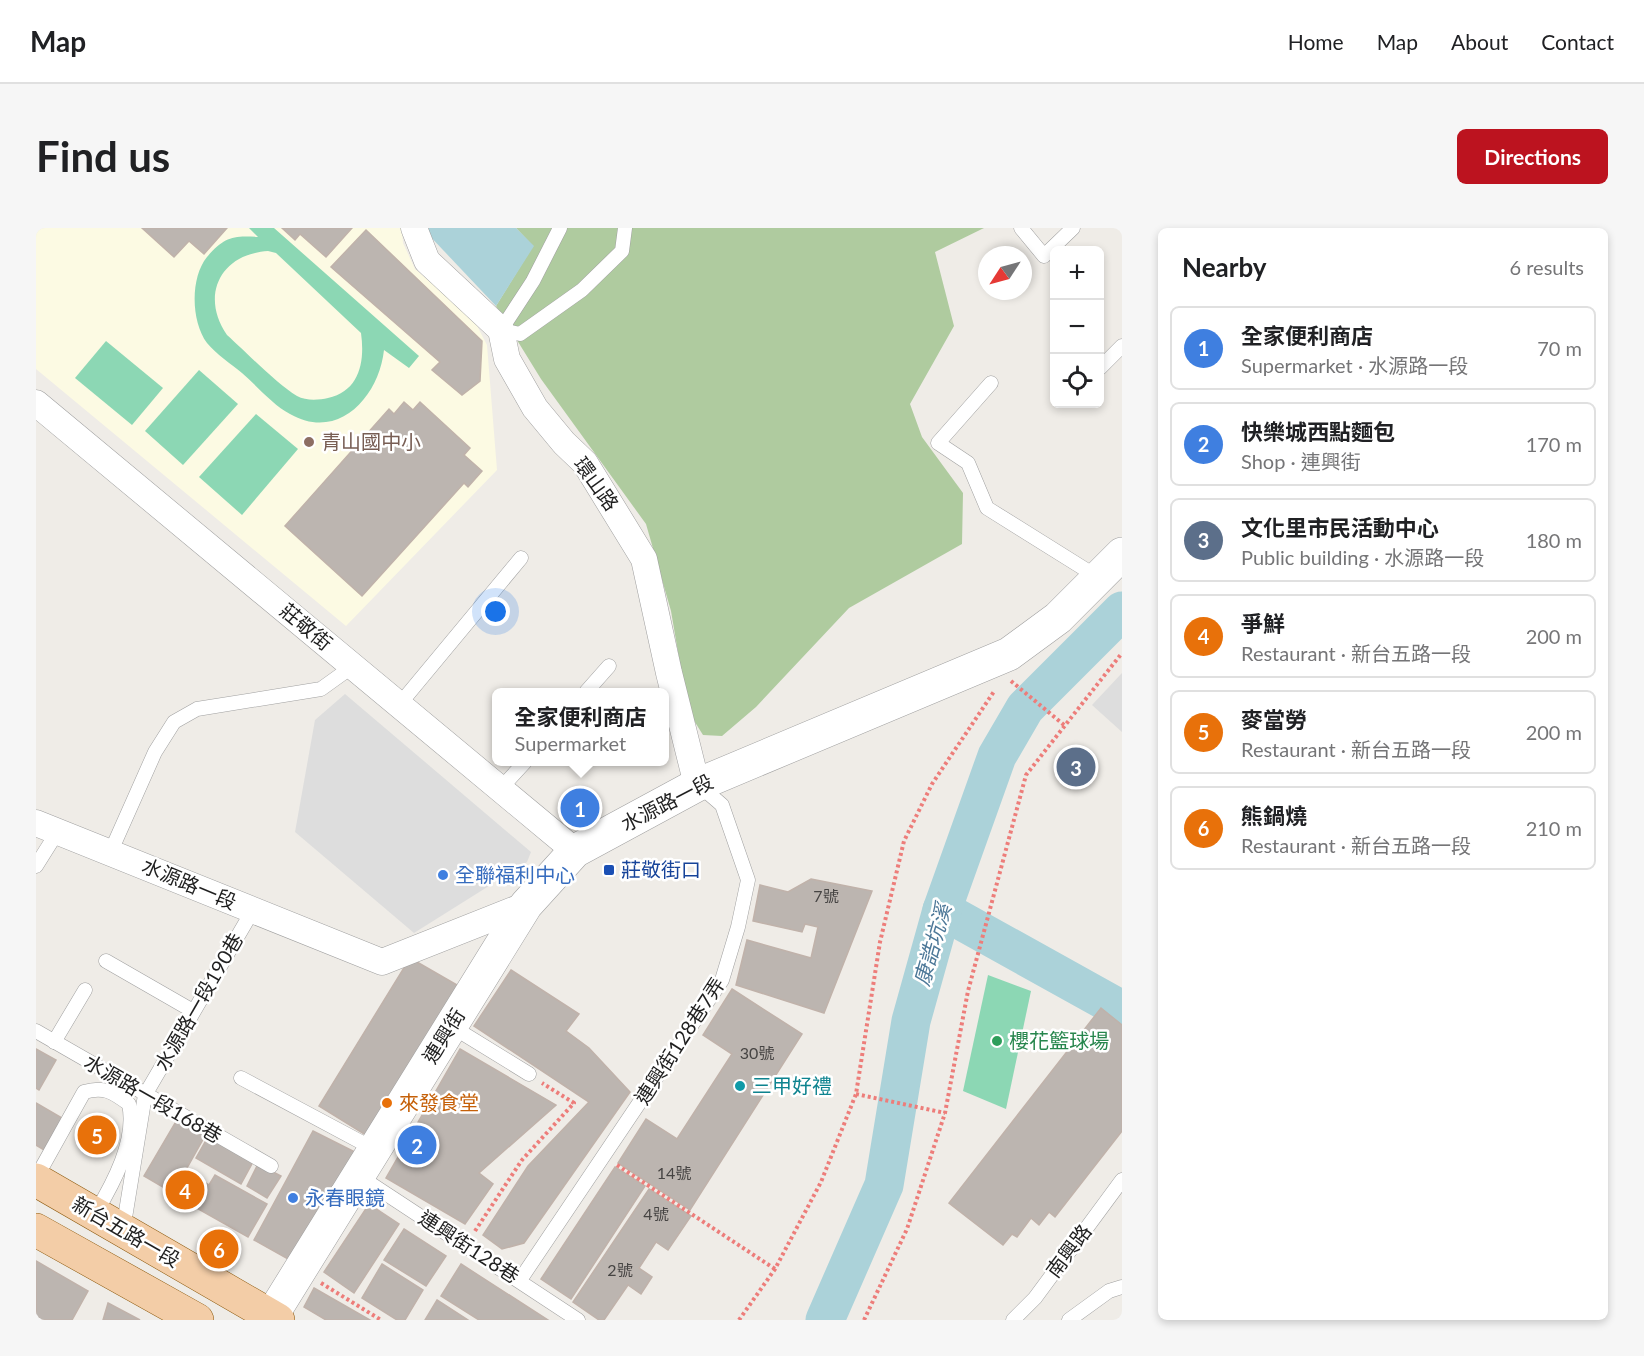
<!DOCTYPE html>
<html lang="en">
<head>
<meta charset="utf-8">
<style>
  :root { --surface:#fff; --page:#f6f6f6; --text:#202124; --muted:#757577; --line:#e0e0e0; --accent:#bc131f }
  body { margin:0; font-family:Lato,"Noto Sans TC",sans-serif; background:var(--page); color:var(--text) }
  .controls { position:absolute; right:18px; top:18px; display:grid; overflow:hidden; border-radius:9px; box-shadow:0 3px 9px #0003 }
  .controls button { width:54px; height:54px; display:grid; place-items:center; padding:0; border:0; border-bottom:2px solid var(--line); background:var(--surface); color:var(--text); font:30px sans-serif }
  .compass { position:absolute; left:942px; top:18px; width:54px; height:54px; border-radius:50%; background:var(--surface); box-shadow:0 3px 9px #0003; rotate:234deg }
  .you { position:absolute; left:460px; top:384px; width:21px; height:21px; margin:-15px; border:4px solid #fff; border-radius:50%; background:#1a73e8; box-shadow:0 0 0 9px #1a73e833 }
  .badge { display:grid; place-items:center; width:39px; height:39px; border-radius:50%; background:var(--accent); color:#fff; font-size:20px; font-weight:700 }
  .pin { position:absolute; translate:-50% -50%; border:3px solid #fff; box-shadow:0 2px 6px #0006 }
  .popup { position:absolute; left:456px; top:460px; width:177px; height:78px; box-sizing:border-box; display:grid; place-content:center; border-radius:9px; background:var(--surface); filter:drop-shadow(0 2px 4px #0005); font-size:20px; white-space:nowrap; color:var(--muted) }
  .popup b { font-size:22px; color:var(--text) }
  .popup::after { content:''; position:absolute; left:50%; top:100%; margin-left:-12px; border:12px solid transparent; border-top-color:var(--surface) }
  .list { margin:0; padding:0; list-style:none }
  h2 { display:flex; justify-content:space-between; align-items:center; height:78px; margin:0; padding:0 24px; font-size:26px }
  h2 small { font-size:20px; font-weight:400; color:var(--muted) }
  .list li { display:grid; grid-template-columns:39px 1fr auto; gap:18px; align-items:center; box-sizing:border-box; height:84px; margin:0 12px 12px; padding:0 12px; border:2px solid var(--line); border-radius:9px }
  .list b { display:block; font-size:22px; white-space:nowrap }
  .list p { margin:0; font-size:20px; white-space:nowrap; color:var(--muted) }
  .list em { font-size:20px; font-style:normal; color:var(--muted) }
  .icon { flex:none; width:33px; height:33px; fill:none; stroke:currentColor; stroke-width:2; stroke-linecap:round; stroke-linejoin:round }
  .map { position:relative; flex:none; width:1086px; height:1092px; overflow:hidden; border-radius:9px }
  header { display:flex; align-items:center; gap:36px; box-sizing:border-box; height:84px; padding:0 30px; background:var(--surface); border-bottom:2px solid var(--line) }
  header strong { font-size:28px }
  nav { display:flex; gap:33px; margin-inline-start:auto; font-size:21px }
  .intro { display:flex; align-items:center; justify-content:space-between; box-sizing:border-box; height:144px; padding:0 36px }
  h1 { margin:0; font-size:42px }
  .button { padding:15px 27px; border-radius:9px; background:var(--accent); color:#fff; font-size:21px; font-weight:700 }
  main { display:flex; gap:36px; padding:0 36px }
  aside { flex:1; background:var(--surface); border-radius:9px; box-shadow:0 3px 9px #0003 }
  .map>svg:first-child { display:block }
  .residential { fill:#ddd }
  .education { fill:#fcfae3 }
  .forest { fill:#afcb9f }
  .pitch { fill:#8cd7b4; fill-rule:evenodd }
  .water { fill:#abd2d9 }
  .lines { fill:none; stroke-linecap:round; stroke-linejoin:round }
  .river { stroke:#abd2d9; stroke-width:39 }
  .building { fill:#bcb5b0; stroke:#c0b2aa; stroke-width:1.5 }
  .service-casing { stroke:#a0a0a0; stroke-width:15 }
  .minor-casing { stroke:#a0a0a0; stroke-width:27 }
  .tertiary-casing { stroke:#a0a0a0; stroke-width:34 }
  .primary-casing { stroke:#8d5a0e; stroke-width:34 }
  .path { stroke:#ed7d7a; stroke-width:4; stroke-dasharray:3 3; stroke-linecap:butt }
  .service { stroke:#fff; stroke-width:14 }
  .minor { stroke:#fff; stroke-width:26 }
  .tertiary { stroke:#fff; stroke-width:33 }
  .primary { stroke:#f3cda7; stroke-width:33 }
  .education-dot { fill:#8d6e63; stroke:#fff; stroke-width:2 }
  .transit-dot { fill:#1a4fb4; stroke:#fff; stroke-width:2 }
  .shop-dot { fill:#3f7fe0; stroke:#fff; stroke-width:2 }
  .leisure-dot { fill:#2e9e5b; stroke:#fff; stroke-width:2 }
  .culture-dot { fill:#0f9aa8; stroke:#fff; stroke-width:2 }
  .food-dot { fill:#e8710a; stroke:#fff; stroke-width:2 }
  .labels { text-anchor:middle; stroke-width:5; stroke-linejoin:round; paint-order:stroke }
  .number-label { font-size:16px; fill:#464443 }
  .education-label { font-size:20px; fill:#785e54; stroke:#fff; text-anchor:start }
  .street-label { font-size:20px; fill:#1f1f1f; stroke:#fff }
  .transit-label { font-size:20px; fill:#164399; stroke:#fff; text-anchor:start }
  .shop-label { font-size:20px; fill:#366cbe; stroke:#fff; text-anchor:start }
  .leisure-label { font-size:20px; fill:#27864d; stroke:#fff; text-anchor:start }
  .culture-label { font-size:20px; fill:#0d838f; stroke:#fff; text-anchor:start }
  .food-label { font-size:20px; fill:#c56008; stroke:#fff; text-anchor:start }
  .water-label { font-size:21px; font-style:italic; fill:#4d7898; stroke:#fff }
</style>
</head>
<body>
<header>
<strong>Map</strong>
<nav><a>Home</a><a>Map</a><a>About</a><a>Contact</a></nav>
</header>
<div class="intro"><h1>Find us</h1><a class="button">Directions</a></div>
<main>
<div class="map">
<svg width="1086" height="1092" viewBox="0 0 1086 1092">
  <rect width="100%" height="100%" fill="#efece7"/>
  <g class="residential">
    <path d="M1086 445V504L1056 477Z"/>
    <path d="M309 466 495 624 491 634 378 705 259 604 279 492Z"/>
  </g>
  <path class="education" d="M0 0H366L367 15 379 41 437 90 451 117 461 242 310 398 0 141Z"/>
  <path class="forest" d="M480 0H948L899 24 918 98 874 176 886 209 927 265 926 316 813 380 720 479 686 508 667 507 652 483 635 383 610 296 505 151 460 78 497 18Z"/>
  <g class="pitch">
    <path d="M213 0H238L383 128 373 140 348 122C343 168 303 214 254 186 237 177 221 158 206 145 195 136 180 126 171 115 155 93 154 50 171 29 188 9 197 7 222 9ZM232 23 240 25 325 105C329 133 324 163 292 170 283 172 270 173 261 168 241 156 210 124 191 107 164 68 184 26 232 23Z"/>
    <path d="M70 113 127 160 96 197 39 150Z"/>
    <path d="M163 142 202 176 147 237 109 203Z"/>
    <path d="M220 186 262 221 206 287 163 249Z"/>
    <path d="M952 747 995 763 970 881 927 863Z"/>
  </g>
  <path class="water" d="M393 0H480L498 18 460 78 390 4Z"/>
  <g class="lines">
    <g class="river">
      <path d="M906 682 1086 782"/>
      <path d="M789 1092 848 957 875 793 906 682 961 528 989 480 1086 383"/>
    </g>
  </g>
  <g class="building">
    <path d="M106 0H191L168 26 153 13 138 29Z"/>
    <path d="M246 0H316L290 29 264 6 259 12Z"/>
    <path d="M330 2 446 113 444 153 426 167 396 142 404 134 295 39Z"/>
    <path d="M368 174 377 182 384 174 434 220 428 227 446 243 432 259 428 255 326 368 249 298 353 181 358 186Z"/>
    <path d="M775 651 836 663 788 785 700 757 711 712 775 730 782 699 769 696 766 704 717 693 724 657 752 664Z"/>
    <path d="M374 730 428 761 333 909 283 878Z"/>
    <path d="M475 742 543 786 530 803 553 820 594 864 488 1015 466 1021 447 1007 492 938 553 874 438 798Z"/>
    <path d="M696 761 766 806 654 982 582 935 610 891 641 911 696 826 667 807Z"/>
    <path d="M1065 780 1086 797V903L1019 989 1013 984 1003 997 995 990 981 1009 976 1006 967 1017 913 975Z"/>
    <path d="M0 821 20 832 3 862 0 860Z"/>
    <path d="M424 821 520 877 443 945 457 956 429 996 350 950Z"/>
    <path d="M0 875 26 890 8 922 0 917Z"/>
    <path d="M142 890 170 906 137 965 108 948Z"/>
    <path d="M277 903 325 927 261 1036 218 1012Z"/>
    <path d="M173 907 218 932 205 956 160 930Z"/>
    <path d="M222 936 245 948 231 970 211 958Z"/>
    <path d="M579 939 609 958 535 1071 505 1051Z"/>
    <path d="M154 946 173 957 179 947 231 976 212 1009 141 969Z"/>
    <path d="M613 961 655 988 632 1022 620 1014 603 1040 616 1049 605 1066 592 1057 568 1092H563L537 1074Z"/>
    <path d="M333 976 363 996 318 1065 288 1044Z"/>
    <path d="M368 1001 410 1028 390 1058 348 1032Z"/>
    <path d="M0 1033 52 1063 36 1092H0Z"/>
    <path d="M346 1036 387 1062 369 1092H361L326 1070Z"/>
    <path d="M425 1036 512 1092H443L405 1068Z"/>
    <path d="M278 1060 334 1092H290L268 1079Z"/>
    <path d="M401 1072 432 1092H389Z"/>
    <path d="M72 1075 104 1092H67Z"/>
  </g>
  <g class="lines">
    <g class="service-casing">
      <g id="service">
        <path d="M524 0 497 53 465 102 484 106 546 62 586 23 589 0"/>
        <path d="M985 0 1008 28 1037 0"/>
        <path d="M1064 140 1086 118"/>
        <path d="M955 155 902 215 932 235 951 280 1063 350"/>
        <path d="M550 464 573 438"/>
        <path d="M363 477 485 330"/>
        <path d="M464 561 489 534"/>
        <path d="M75 623 119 524 138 494 161 481 285 461 317 438"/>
        <path d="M0 638 22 603"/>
        <path d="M70 733 157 783"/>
        <path d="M415 798 493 846"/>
        <path d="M0 803 235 938"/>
        <path d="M18 814 49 762"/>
        <path d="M205 850 338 921"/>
        <path d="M323 948 542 1092"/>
        <path d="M0 950 48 864C68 858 77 864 93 876 101 912 77 956 59 986"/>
        <path d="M87 1002 109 867 217 682"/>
        <path d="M484 1052 686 752 702 699 712 652 686 577 664 558"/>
        <path d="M977 1092 999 1070 1086 952"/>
        <path d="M1033 1092 1073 1063 1086 1059"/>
      </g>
    </g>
    <g class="minor-casing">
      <g id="minor">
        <path d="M378 0 391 33 465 102 471 131 499 180 528 215 549 235 608 331 633 445 661 557"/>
        <path d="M0 175 539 623"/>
        <path d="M0 595 346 734 490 677"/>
      </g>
    </g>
    <g class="tertiary-casing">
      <path id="tertiary" d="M233 1092 490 677 539 623 661 557 973 426 1022 390 1086 326"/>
    </g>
    <g class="primary-casing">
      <g id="primary">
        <path d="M0 952 242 1092"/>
        <path d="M0 1002 161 1092"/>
      </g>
    </g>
    <g class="path">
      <path d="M975 453 1028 497"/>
      <path d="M820 866 909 885"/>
      <path d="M581 937 739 1041"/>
      <path d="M439 1003 486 932 538 875 506 855"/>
      <path d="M285 1055 345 1092"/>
      <path d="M703 1092 739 1041 785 954 820 866 844 714 868 613 896 556 959 462"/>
      <path d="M828 1092 871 1001 909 885 932 763 990 547 1086 425"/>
    </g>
    <use href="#service" class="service"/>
    <use href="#minor" class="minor"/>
    <use href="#tertiary" class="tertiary"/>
    <use href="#primary" class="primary"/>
  </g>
  <circle class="education-dot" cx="273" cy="214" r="6"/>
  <rect class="transit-dot" x="567" y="636" width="12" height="12" rx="3"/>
  <g class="shop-dot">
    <circle cx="407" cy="647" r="6"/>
    <circle cx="257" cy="970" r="6"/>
  </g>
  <circle class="leisure-dot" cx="961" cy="813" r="6"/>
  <circle class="culture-dot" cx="704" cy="858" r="6"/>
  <circle class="food-dot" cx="351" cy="875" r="6"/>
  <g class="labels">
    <g class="number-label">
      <text x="790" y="674">7號</text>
      <text x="721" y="831">30號</text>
      <text x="638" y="951">14號</text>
      <text x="620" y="992">4號</text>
      <text x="584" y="1048">2號</text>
    </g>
    <g class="education-label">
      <text x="285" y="221">青山國中小</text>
    </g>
    <g class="street-label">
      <text transform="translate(560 256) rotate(54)" y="7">環山路</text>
      <text transform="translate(270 399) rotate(40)" y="7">莊敬街</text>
      <text transform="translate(631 575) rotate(-27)" y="7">水源路一段</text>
      <text transform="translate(153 656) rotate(23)" y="7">水源路一段</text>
      <text transform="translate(163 774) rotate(-60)" y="7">水源路一段190巷</text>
      <text transform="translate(408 808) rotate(-58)" y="7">連興街</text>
      <text transform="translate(644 813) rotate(-57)" y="7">連興街128巷7弄</text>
      <text transform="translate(117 871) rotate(30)" y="7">水源路一段168巷</text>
      <text transform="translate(90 1004) rotate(30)" y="7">新台五路一段</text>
      <text transform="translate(433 1019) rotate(33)" y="7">連興街128巷</text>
      <text transform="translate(1033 1023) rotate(-53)" y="7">南興路</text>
    </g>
    <g class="transit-label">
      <text x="585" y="649">莊敬街口</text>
    </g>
    <g class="shop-label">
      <text x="419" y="654">全聯福利中心</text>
      <text x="269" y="977">永春眼鏡</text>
    </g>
    <g class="leisure-label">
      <text x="973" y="820">櫻花籃球場</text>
    </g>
    <g class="culture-label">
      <text x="716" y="865">三甲好禮</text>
    </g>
    <g class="food-label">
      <text x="363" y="882">來發食堂</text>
    </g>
    <g class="water-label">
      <text transform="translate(897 717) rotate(-74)" y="7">康誥坑溪</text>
    </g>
  </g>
</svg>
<div class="controls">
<button>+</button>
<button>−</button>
<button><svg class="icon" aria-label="locate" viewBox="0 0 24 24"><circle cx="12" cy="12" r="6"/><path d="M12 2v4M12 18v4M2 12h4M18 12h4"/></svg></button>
</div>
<svg class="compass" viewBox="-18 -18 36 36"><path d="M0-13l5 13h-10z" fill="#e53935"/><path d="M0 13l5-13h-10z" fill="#757577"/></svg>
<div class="you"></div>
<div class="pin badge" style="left:544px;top:580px;background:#3f7fe0">1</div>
<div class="popup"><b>全家便利商店</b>Supermarket</div>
<div class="pin badge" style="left:381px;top:917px;background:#3f7fe0">2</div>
<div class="pin badge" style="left:1040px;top:539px;background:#5c6f8a">3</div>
<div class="pin badge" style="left:149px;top:962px;background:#e8710a">4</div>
<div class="pin badge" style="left:61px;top:907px;background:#e8710a">5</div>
<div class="pin badge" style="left:183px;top:1021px;background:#e8710a">6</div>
</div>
<aside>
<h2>Nearby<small>6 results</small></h2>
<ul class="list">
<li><span class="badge" style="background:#3f7fe0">1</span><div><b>全家便利商店</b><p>Supermarket · 水源路一段</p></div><em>70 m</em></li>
<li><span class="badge" style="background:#3f7fe0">2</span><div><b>快樂城西點麵包</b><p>Shop · 連興街</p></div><em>170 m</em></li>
<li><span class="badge" style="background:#5c6f8a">3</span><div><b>文化里市民活動中心</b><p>Public building · 水源路一段</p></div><em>180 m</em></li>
<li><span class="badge" style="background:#e8710a">4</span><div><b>爭鮮</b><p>Restaurant · 新台五路一段</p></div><em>200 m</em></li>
<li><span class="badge" style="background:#e8710a">5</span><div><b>麥當勞</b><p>Restaurant · 新台五路一段</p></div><em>200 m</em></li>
<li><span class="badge" style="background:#e8710a">6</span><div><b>熊鍋燒</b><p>Restaurant · 新台五路一段</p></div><em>210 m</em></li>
</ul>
</aside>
</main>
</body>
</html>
